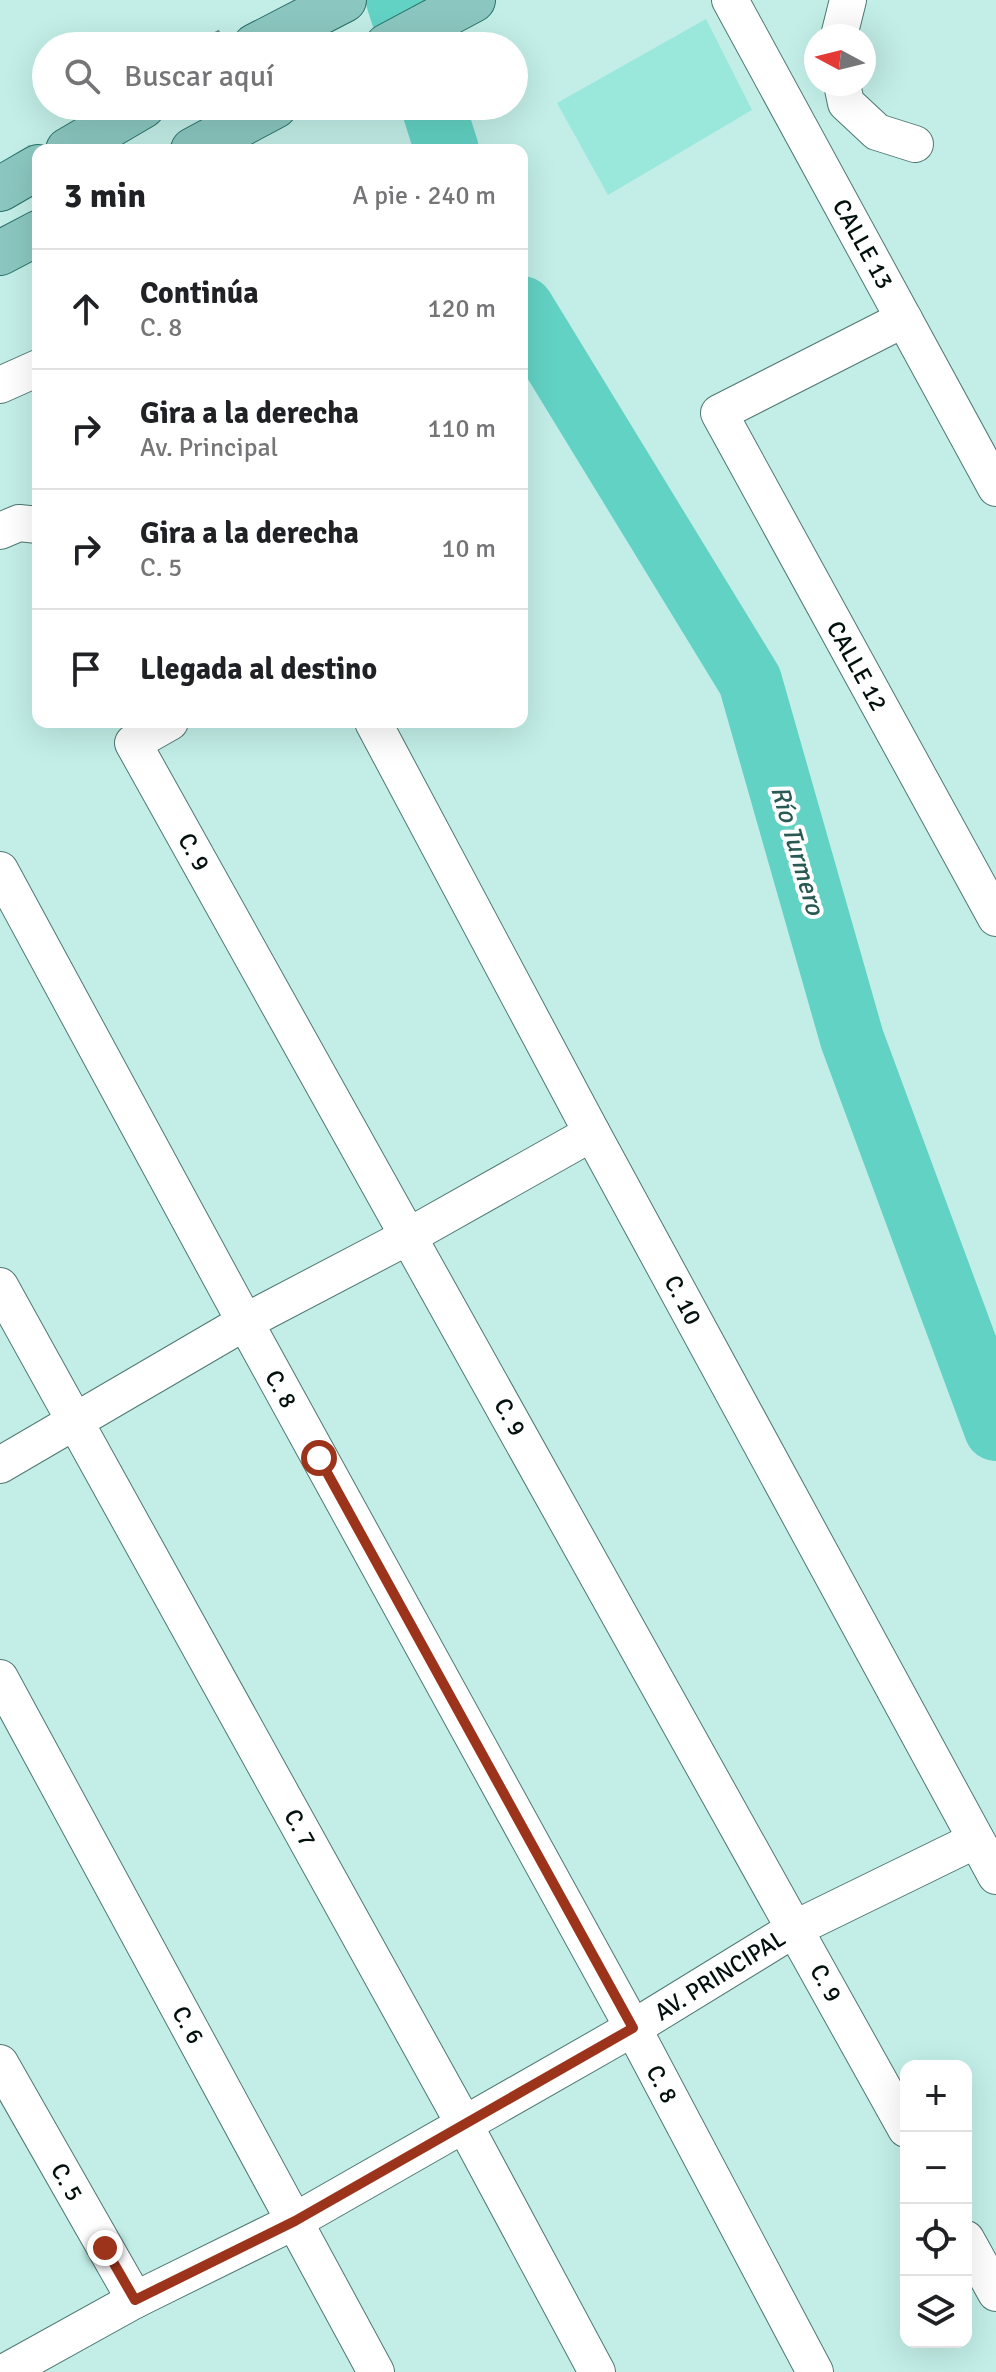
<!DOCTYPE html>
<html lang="es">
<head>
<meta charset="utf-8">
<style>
  :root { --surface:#fff; --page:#f6f6f6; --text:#202124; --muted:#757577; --line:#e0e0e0 }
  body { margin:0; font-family:Signika,sans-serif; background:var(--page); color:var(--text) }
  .controls { position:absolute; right:24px; bottom:24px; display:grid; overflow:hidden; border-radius:16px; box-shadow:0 8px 32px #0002 }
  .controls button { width:72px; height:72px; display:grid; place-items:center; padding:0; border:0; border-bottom:2px solid var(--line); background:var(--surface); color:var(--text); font:40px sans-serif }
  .compass { position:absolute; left:804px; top:24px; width:72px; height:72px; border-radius:50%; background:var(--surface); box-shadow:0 8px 32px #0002; rotate:277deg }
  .stop { position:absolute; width:24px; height:24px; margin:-18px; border:6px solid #9c341c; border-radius:50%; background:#fff }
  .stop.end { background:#9c341c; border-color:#fff; box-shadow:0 2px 8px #0008 }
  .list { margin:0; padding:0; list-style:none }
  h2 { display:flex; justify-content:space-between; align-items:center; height:104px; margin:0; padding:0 32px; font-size:34px }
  h2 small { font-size:26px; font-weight:400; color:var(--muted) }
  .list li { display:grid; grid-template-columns:52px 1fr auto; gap:24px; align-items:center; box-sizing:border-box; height:120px; padding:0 32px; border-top:2px solid var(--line) }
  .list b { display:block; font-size:30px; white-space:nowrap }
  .list p { margin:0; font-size:26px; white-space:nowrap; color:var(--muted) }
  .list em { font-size:26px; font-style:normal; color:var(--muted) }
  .icon { flex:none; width:44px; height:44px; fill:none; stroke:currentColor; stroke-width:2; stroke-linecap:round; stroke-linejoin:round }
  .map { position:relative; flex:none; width:996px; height:2372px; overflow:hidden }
  .search { position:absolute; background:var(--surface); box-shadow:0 8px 32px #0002; left:32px; top:32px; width:496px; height:88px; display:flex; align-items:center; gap:20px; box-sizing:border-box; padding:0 28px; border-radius:44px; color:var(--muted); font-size:30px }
  .panel { position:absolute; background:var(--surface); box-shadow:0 8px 32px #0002; left:32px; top:144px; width:496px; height:584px; border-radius:16px }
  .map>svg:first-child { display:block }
  .green { fill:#9ae7dc }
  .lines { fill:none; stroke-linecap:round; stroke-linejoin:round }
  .river { stroke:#62d2c4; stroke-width:64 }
  .minor-casing { stroke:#4f7872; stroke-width:38 }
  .primary-casing { stroke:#286f66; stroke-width:46 }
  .path { stroke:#698782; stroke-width:5; stroke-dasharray:8 4; stroke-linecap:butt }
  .minor { stroke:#fff; stroke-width:36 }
  .primary { stroke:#8bc7c0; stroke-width:44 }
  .route { stroke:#9c341c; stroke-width:10 }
  .labels { text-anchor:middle; stroke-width:8; stroke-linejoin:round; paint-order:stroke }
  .street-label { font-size:24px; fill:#02100e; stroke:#fff }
  .water-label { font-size:26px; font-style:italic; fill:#285952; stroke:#fff }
</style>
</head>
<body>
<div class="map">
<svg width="996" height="2372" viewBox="0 0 996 2372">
  <rect width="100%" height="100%" fill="#c2eee7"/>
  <path class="green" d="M706 19 752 110 608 195 557 103Z"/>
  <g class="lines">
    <g class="river">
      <path d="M398 0 413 46"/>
      <path d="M433 106 447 150"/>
      <path d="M522 308 750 681 852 1039 996 1429"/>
    </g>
    <g class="minor-casing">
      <g id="minor">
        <path d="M730 0 996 488"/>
        <path d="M839 36 848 0"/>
        <path d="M842 84 846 103 877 132 915 144"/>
        <path d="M904 319 719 413 996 918"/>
        <path d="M0 385 38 368"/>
        <path d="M0 531 19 523 38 525"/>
        <path d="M170 722 133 743 906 2129"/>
        <path d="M373 722 592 1133 996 1876"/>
        <path d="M0 870 245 1322 633 2028 815 2372"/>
        <path d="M0 1286 464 2124 597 2372"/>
        <path d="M0 1465 245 1322 409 1236 592 1133"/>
        <path d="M0 1678 376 2372"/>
        <path d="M0 2063 135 2300"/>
        <path d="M966 2239 996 2293"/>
        <path d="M5 2372 135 2300 295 2221 633 2028 796 1928 976 1840"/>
      </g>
    </g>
    <g class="primary-casing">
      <g id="primary">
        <path d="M255 46 344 0"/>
        <path d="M387 46 473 0"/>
        <path d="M68 150 143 106"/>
        <path d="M193 150 275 106"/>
        <path d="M0 189 38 167"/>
        <path d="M0 253 38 233"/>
      </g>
    </g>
    <path class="path" d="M193 46 220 32"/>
    <use href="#minor" class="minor"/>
    <use href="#primary" class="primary"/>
  </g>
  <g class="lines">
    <path class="route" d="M105 2248 135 2300 295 2221 633 2028 319 1458"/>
  </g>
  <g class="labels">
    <g class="street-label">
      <text transform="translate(863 244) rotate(61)" y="8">CALLE 13</text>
      <text transform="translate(857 666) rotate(61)" y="8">CALLE 12</text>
      <text transform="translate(194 852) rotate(61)" y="8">C. 9</text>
      <text transform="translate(683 1300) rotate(62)" y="8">C. 10</text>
      <text transform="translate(281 1389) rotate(61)" y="8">C. 8</text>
      <text transform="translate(510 1417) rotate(61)" y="8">C. 9</text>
      <text transform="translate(300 1828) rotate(61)" y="8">C. 7</text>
      <text transform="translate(720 1975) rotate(-32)" y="8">AV. PRINCIPAL</text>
      <text transform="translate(826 1983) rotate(61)" y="8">C. 9</text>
      <text transform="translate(188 2025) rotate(61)" y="8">C. 6</text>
      <text transform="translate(662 2084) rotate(62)" y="8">C. 8</text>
      <text transform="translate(67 2182) rotate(60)" y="8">C. 5</text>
    </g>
    <g class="water-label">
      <text transform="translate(798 850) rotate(74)" y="9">Río Turmero</text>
    </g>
  </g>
</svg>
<div class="controls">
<button>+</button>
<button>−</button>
<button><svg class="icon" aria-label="locate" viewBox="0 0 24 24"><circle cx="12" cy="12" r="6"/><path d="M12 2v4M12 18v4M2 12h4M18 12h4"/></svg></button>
<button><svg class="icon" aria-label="layers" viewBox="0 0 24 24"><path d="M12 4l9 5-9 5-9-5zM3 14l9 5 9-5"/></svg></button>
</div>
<svg class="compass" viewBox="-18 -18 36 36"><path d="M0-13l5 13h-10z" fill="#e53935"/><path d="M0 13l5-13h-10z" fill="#757577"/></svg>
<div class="stop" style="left:319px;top:1458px"></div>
<div class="stop end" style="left:105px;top:2248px"></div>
<div class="search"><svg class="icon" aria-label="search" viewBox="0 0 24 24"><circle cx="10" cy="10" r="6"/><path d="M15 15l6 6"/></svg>Buscar aquí</div>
<section class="panel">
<h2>3 min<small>A pie · 240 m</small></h2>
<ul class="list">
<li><svg class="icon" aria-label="ahead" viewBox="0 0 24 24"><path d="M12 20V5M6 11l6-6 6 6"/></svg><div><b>Continúa</b><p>C. 8</p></div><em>120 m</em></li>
<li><svg class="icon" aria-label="right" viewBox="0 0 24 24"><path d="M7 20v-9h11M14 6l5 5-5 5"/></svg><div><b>Gira a la derecha</b><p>Av. Principal</p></div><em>110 m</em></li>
<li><svg class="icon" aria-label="right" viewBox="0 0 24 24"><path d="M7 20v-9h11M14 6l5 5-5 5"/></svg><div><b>Gira a la derecha</b><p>C. 5</p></div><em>10 m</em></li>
<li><svg class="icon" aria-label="arrive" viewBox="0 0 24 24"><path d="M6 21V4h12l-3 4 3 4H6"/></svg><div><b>Llegada al destino</b></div></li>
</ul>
</section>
</div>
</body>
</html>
